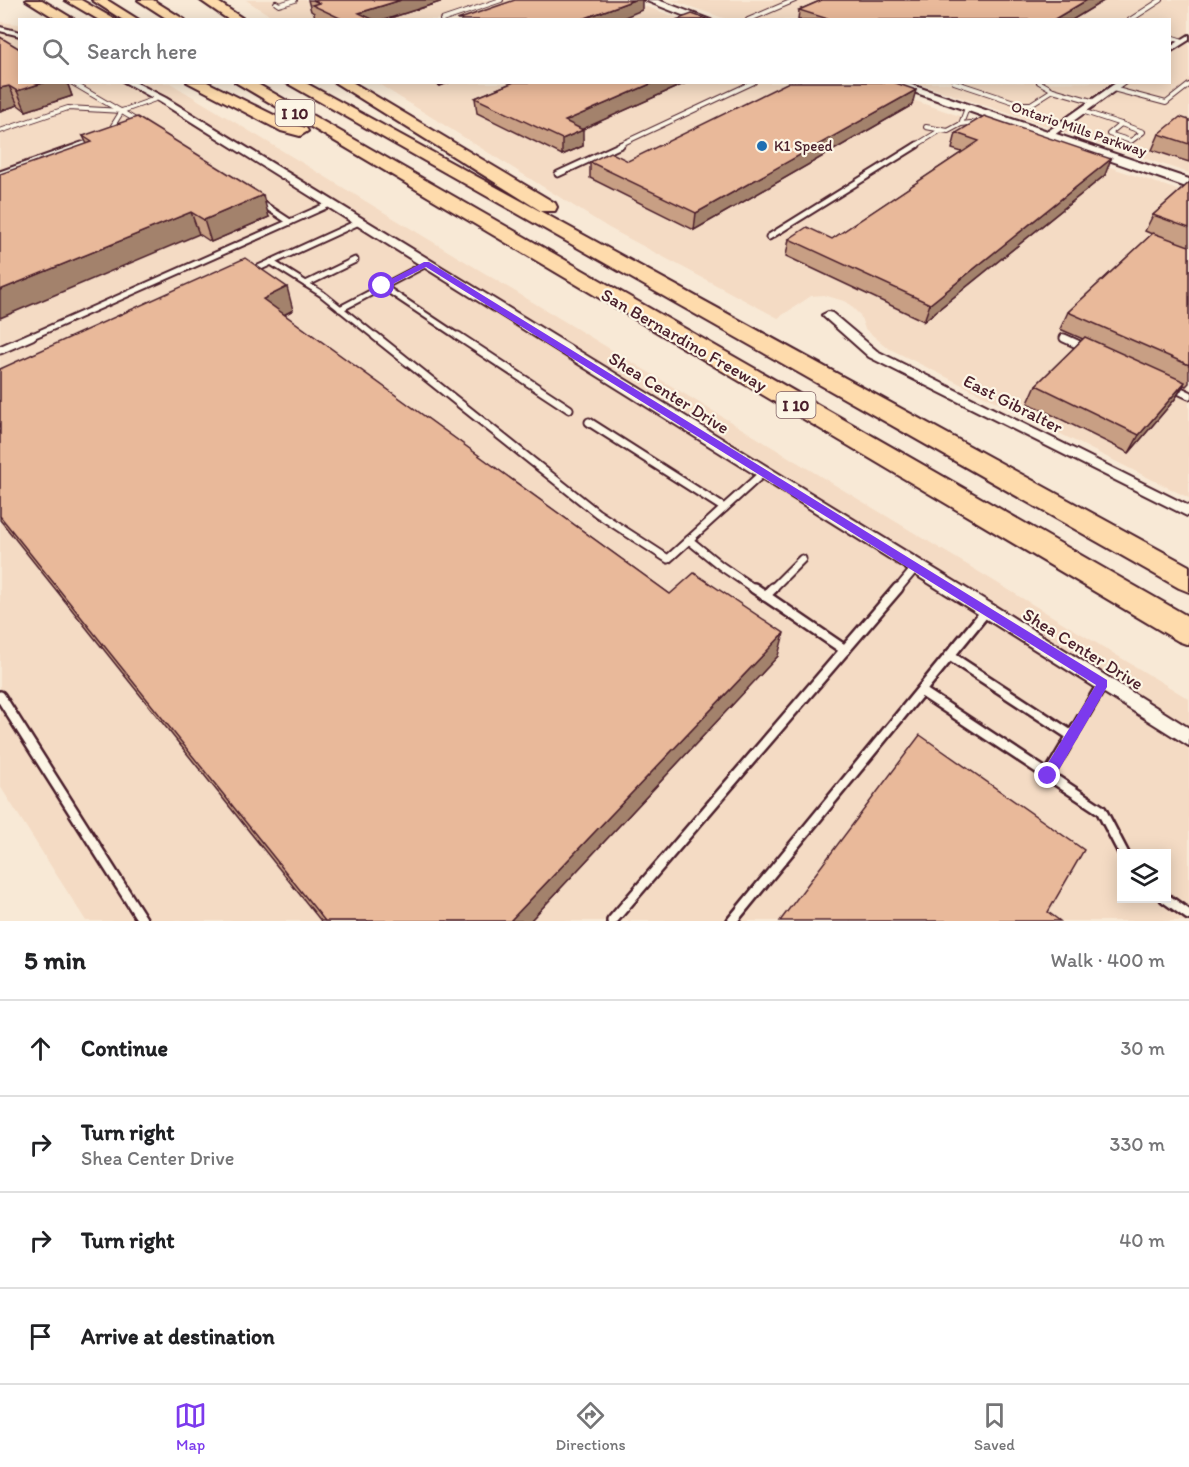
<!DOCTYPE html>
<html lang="en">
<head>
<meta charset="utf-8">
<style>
  :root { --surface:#fff; --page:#f2f2f2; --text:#202124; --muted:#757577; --line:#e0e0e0; --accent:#7c3aed }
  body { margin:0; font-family:Itim,sans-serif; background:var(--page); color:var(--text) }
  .controls { position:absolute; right:18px; bottom:18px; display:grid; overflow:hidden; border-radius:0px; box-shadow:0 3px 15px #0003 }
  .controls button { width:54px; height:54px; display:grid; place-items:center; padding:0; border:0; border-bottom:2px solid var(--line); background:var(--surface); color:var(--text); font:30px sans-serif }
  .stop { position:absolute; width:18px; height:18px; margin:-14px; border:4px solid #7c3aed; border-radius:50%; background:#fff }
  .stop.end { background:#7c3aed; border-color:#fff; box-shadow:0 2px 6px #0008 }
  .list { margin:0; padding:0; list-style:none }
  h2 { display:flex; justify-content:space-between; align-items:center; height:78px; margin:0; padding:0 24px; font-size:26px }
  h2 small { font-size:20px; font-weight:400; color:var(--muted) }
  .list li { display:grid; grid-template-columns:39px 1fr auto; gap:18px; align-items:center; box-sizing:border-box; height:96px; padding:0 24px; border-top:2px solid var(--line) }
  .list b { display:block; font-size:22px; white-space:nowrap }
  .list p { margin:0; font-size:20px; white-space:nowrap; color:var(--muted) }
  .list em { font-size:20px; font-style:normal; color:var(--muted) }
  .icon { flex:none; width:33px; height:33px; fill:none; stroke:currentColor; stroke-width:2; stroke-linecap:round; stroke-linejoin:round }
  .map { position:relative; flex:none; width:1189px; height:921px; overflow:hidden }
  .search { position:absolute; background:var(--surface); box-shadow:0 3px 15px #0003; left:18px; right:18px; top:18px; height:66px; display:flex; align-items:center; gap:15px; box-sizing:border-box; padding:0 21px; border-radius:0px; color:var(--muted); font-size:22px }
  .sheet { height:462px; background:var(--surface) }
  nav { display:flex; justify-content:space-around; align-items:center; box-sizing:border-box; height:84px; border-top:2px solid var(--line); background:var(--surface); font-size:16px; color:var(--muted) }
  nav a { display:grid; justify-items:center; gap:3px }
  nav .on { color:var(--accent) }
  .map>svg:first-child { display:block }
  .built { fill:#f4dbc4; fill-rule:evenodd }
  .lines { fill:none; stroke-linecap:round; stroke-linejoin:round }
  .lane-far3-casing { stroke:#4a1f2b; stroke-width:6 }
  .lane-far2-casing { stroke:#4a1f2b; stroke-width:9 }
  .lane-far1-casing { stroke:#4a1f2b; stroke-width:11 }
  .lane-casing { stroke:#4a1f2b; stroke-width:14 }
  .street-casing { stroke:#4a1f2b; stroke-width:4 }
  .secondary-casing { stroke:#4a1f2b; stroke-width:4 }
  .highway-casing { stroke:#4a1f2b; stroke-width:4 }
  .lane-far3 { stroke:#fcf5e5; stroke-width:4 }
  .lane-far2 { stroke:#fcf5e5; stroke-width:5 }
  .lane-far1 { stroke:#fcf5e5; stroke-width:7 }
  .lane { stroke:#fcf5e5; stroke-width:9 }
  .street { fill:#fcf5e5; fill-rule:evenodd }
  .secondary { fill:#fcf5e5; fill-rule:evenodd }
  .highway { fill:#fedbac; fill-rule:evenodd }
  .wall { fill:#c89f84; stroke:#4a1f2b; stroke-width:1.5 }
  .shaded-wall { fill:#a3826c; stroke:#4a1f2b; stroke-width:1.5 }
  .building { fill:#e9b99a; stroke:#4a1f2b; stroke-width:1.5 }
  .route { fill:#7c3aed }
  .poi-dot { fill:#1f6fb2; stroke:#fcf5e5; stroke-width:2 }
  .labels { text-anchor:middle; stroke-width:4.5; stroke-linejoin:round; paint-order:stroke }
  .far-street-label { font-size:15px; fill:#4a1f2b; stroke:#fcf5e5 }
  .far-poi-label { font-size:15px; fill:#4a1f2b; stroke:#fcf5e5; text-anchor:start }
  .shield { fill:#fcf5e5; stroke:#7f5f63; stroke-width:1.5 }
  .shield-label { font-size:16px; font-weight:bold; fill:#4a1f2b }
  .street-label { font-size:18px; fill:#4a1f2b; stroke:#fcf5e5 }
</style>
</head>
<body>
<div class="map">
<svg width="1189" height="921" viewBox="0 0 1189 921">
  <rect width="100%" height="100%" fill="#f8e9d6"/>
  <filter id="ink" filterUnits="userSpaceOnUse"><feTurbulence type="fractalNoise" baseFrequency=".0167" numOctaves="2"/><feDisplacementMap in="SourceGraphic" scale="12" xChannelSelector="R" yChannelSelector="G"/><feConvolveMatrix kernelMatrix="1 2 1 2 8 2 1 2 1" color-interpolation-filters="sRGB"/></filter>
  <g filter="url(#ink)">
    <g class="built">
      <path d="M246 0H627L681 19 277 20Z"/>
      <path d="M671 0H1189V173L917 83 1170 82V20H729Z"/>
      <path d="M0 22 19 24 20 82 170 83 1189 699V921H86L0 786ZM1122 854H1166V898H1122Z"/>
      <path d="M377 83H863L1189 194V498L888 348 865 329 860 315 847 302 824 295 811 296 778 318 609 228Z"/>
    </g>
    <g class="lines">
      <g class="lane-far3-casing">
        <g id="lane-far3">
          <path d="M276 3 279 5 295 0"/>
          <path d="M442 20 501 0"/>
          <path d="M748 20 795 0"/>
          <path d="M1130 20 1161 0"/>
          <path d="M1170 37 1183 41"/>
          <path d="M71 82 139 122"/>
          <path d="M954 82 1020 104H1031L1053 90 1095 102"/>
          <path d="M1039 82 1053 90"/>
          <path d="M1113 89 1166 103 1189 85"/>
          <path d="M1082 111 1121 124"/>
          <path d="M961 124 967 108"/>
          <path d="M1121 124 1143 132 1131 141 1109 134Z"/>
          <path d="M926 127 948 131 961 124 980 122"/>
          <path d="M0 131 68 108 122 111 158 98"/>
          <path d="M109 132 122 111"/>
          <path d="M78 146 95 140"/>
          <path d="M617 146 754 82"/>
          <path d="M915 146 941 130"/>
        </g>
      </g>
      <g class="lane-far2-casing">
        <g id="lane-far2">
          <path d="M0 174 82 145"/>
          <path d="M558 174 621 145"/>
          <path d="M258 201 290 222 330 204"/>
          <path d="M769 237 917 145"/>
          <path d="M271 262 322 294 377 338"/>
          <path d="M252 271 359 222"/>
          <path d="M306 284 355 260"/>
          <path d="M382 286 460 338"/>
          <path d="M340 309 426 264"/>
          <path d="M28 338 290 222"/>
        </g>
      </g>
      <g class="lane-far1-casing">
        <g id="lane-far1">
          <path d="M375 336 597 513 668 559 764 472"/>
          <path d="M458 336 569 409"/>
          <path d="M1064 338 1086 348"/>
          <path d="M0 350 32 336"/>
          <path d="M1172 387 1189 395"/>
          <path d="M589 422 724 508"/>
          <path d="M689 540 721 566 756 590"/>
          <path d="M771 590 802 559"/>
          <path d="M897 590 917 566"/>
        </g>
      </g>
      <g class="lane-casing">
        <g id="lane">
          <path d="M754 588 845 650"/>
          <path d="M765 596 773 588"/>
          <path d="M950 656 1072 736"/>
          <path d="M921 691 1101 810 1124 854"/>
          <path d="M0 696 143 921"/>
          <path d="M1048 776 1103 683"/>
          <path d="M1165 898 1189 915"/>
          <path d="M612 921 898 588"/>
          <path d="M732 921 987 610"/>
        </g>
      </g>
      <g class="street-casing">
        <g id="street">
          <path d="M0 27 20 32V36L0 31Z"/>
          <path d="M1189 35V40L1170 52V47Z"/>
          <path d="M124 82H135L166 98 990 603 1189 728V746L160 102Z"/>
          <path d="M1117 82H1127L1050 138H1044V134Z"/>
          <path d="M828 312 832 313 877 351 1189 506V517L869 357 824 317 822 315Z"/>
        </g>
      </g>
      <g class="secondary-casing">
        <g id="secondary">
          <path d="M644 0H658L711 20H695Z"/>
          <path d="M885 82H903L1189 179V188Z"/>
        </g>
      </g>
      <g class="highway-casing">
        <g id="highway">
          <path d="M26 0H42L75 20H58Z"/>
          <path d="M65 0H81L116 20H99Z"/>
          <path d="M92 0H107L139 20H123Z"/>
          <path d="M138 0H153L185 20H169Z"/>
          <path d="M200 0H215L245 20H229Z"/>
          <path d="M187 82H207L292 124 306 128 308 131 300 136 281 131Z"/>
          <path d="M235 82H254L1189 617V645L1178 641Z"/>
          <path d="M285 82H304L1189 566V592L1179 588Z"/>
          <path d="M334 82H352L555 203 557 207 555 211H541Z"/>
        </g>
      </g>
      <use href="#lane-far3" class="lane-far3"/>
      <use href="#lane-far2" class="lane-far2"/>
      <use href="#lane-far1" class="lane-far1"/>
      <use href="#lane" class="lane"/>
      <use href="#street" class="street"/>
      <use href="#secondary" class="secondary"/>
      <use href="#highway" class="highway"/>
    </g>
    <g class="wall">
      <path d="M308 0H446L384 20H317L315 19 314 13 311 11Z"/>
      <path d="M822 0H1105L1072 20H798L799 10Z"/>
      <path d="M0 37 20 82H67L72 96 26 111 18 105 0 111Z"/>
      <path d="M432 82H450L440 86Z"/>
      <path d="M514 82H688L582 129 583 146 562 155 477 113 475 98Z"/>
      <path d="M912 105 694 230 590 178V162L628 161Z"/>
      <path d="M1189 120V162L1152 150 1159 134Z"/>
      <path d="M956 133 1105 175 924 321 786 256 789 239H832L962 152 952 149Z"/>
      <path d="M83 136 269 217 211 242 199 234 87 144Z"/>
      <path d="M1189 183V383L1186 386 1184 385 1175 399 1129 453 1028 403 1036 385 1083 339 1060 329 1068 312 1152 234 1145 231 1153 215Z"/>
      <path d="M293 310 284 315 670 594 778 656 530 921H321L0 520V369Z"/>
    </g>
    <g class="shaded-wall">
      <path d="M401 0H446L384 20H360L359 13Z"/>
      <path d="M634 0H642V10L618 20H580Z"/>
      <path d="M1087 0H1105L1072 20H1053Z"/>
      <path d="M46 82H67L72 96 26 111 17 91Z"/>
      <path d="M439 82H450L440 86Z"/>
      <path d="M655 82H688L565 137V121Z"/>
      <path d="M9 86 18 105 0 111V88Z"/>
      <path d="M916 90 912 105 694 230 696 213Z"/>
      <path d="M583 130V146L562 155V139Z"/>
      <path d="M1111 159 1105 175 924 321 930 304Z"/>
      <path d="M263 195 269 217 211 242 204 220Z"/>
      <path d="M191 212 199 234 0 318V290Z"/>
      <path d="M287 287 293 310 270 322 263 299Z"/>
      <path d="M1185 382 1175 399 1129 453 1139 435Z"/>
      <path d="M784 633 778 656 530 921H510Z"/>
    </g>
    <g class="building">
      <path d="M313 0H401L359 13 372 19 369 20H344L312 5 319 3Z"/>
      <path d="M515 0H634L580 20H457Z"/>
      <path d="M822 0H1087L1053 20H831L799 10Z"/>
      <path d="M692 14 709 20H676Z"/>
      <path d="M0 37 20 49V82H46L17 91 9 86 0 88Z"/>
      <path d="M514 82H655L565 121 583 130 562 139 475 98Z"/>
      <path d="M789 82H893L916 90 696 213 590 162 610 152 628 161Z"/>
      <path d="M984 116 1111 159 930 304 789 239 807 227 832 239 979 141 956 133Z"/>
      <path d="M137 117 263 195 204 220 191 212 0 290V174L92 142 83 136Z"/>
      <path d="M1180 117 1189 120V144L1159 134Z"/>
      <path d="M1189 183V228L1153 215Z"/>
      <path d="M1153 233 1189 246V365L1068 312Z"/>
      <path d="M245 258 287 287 263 299 670 594 694 573 784 633 510 921H325L0 516V369Z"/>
      <path d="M1085 337 1185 382 1139 435 1036 385Z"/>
      <path d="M920 735 1084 850 1048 912 1060 921H780Z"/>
    </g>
  </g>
  <path class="route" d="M424 262H429L1107 680V687L1053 780 1048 782 1043 780 1041 776 1043 771 1096 685 426 267 385 288 378 286Z"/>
  <circle class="poi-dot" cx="762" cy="146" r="6"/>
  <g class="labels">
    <g class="far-street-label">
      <text transform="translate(1079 129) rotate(19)" y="5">Ontario Mills Parkway</text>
    </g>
    <g class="far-poi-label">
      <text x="774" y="151">K1 Speed</text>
    </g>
    <g class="shield">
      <rect x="275.5" y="100" width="39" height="26" rx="4.5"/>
      <rect x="776.5" y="392" width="39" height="26" rx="4.5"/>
    </g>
    <g class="shield-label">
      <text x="295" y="119">I 10</text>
      <text x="796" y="411">I 10</text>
    </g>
    <g class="street-label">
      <text transform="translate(684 340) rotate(30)" y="6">San Bernardino Freeway</text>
      <text transform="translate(669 393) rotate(32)" y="6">Shea Center Drive</text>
      <text transform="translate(1013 404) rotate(27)" y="6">East Gibralter</text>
      <text transform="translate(1083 649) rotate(32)" y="6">Shea Center Drive</text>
    </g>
  </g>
</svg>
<div class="controls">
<button><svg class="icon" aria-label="layers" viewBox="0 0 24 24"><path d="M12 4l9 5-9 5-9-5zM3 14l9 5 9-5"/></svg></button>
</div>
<div class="stop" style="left:382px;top:286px"></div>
<div class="stop end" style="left:1048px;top:776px"></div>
<div class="search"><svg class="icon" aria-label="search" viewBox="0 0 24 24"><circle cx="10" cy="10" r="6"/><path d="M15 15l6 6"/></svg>Search here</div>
</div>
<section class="sheet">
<h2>5 min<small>Walk · 400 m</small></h2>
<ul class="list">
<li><svg class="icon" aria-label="ahead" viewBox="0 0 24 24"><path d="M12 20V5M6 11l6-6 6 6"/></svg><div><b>Continue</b></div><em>30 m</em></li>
<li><svg class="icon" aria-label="right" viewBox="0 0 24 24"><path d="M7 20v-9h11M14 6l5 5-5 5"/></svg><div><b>Turn right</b><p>Shea Center Drive</p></div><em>330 m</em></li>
<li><svg class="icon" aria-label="right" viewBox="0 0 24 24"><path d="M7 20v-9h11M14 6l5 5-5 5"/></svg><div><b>Turn right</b></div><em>40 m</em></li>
<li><svg class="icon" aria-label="arrive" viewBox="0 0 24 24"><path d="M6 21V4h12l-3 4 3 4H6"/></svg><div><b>Arrive at destination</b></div></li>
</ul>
</section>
<nav>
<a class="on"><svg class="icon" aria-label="map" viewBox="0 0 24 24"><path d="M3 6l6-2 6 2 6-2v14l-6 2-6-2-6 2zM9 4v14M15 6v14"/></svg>Map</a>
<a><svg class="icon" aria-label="directions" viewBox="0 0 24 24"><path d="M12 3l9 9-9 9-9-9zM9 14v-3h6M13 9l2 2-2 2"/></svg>Directions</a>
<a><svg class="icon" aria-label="saved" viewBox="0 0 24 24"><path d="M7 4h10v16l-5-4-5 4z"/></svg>Saved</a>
</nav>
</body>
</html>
